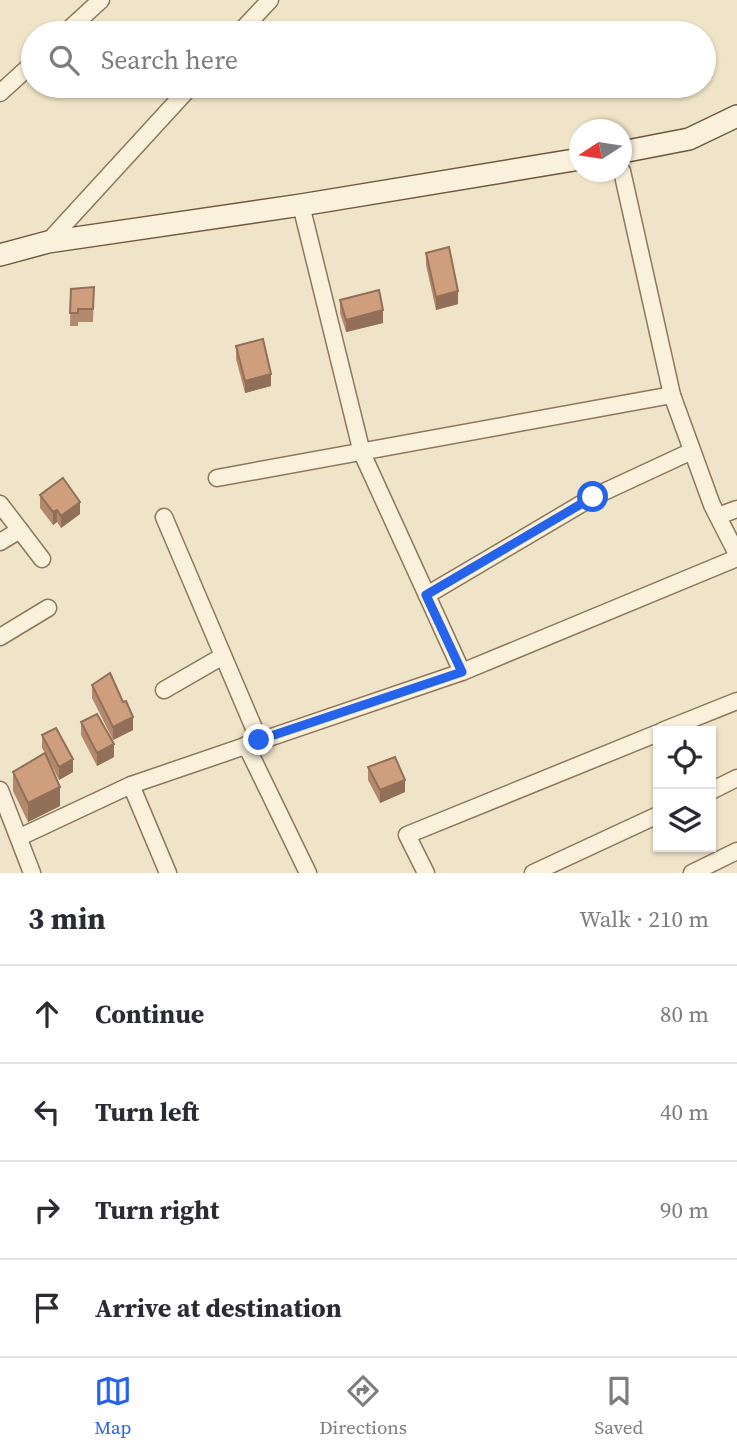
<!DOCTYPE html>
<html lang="en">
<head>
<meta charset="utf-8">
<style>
  :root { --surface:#fff; --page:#f2f2f3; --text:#2b2b33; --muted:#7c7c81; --line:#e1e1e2; --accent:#2563eb }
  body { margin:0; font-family:"Source Serif 4",serif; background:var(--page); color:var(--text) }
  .controls { position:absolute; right:21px; bottom:21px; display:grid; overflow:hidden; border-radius:0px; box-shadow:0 2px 5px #0004 }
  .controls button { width:63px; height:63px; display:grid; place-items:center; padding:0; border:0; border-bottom:2px solid var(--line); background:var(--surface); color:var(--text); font:35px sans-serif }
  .compass { position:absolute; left:569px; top:119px; width:63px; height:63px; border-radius:50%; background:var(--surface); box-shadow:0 2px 5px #0004; rotate:258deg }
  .stop { position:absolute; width:21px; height:21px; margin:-16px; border:5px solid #2563eb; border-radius:50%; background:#fff }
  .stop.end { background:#2563eb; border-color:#fff; box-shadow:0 2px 7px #0008 }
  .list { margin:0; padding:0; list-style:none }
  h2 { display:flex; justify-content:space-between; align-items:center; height:91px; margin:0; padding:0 28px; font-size:30px }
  h2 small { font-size:23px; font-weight:400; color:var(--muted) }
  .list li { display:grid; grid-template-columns:46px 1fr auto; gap:21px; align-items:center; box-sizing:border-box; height:98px; padding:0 28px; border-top:2px solid var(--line) }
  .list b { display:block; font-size:26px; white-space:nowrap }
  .list em { font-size:23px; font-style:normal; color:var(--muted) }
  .icon { flex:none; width:38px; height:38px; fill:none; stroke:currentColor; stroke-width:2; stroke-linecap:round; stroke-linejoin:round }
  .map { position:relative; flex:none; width:737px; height:873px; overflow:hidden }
  .search { position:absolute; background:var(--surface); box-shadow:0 2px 5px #0004; left:21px; right:21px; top:21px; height:77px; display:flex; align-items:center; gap:18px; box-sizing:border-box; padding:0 24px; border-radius:38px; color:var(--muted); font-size:26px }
  .sheet { height:483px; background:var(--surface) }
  nav { display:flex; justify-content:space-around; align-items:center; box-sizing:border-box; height:98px; border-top:2px solid var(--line); background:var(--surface); font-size:19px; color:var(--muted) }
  nav a { display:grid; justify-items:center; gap:4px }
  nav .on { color:var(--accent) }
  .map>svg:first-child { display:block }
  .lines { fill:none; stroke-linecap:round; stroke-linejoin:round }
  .street-casing { stroke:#8d765c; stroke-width:19 }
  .secondary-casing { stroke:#6f573f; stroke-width:24 }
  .street { stroke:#faf1dc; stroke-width:16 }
  .secondary { stroke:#faf1dc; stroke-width:21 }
  .wall { fill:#b2896c }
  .shaded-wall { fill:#916f58 }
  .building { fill:#cf9f7d; stroke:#916f58; stroke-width:2 }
  .route { stroke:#2563eb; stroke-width:9 }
</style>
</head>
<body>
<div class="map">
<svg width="737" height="873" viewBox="0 0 737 873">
  <rect width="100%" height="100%" fill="#f0e4c8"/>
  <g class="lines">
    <g class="street-casing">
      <g id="street">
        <path d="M65 33 101 0"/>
        <path d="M239 33 270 0"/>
        <path d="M0 93 33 63"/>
        <path d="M622 171 672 395 712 505 737 554"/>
        <path d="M301 205 362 453 462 672"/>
        <path d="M48 242 191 86"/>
        <path d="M217 478 672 395"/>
        <path d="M0 504 42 559"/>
        <path d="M718 516 737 509"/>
        <path d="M164 517 259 740"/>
        <path d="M0 542 20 530"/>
        <path d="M427 595 593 497 692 451"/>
        <path d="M0 637 48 608"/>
        <path d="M164 690 223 656"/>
        <path d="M662 731 737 701"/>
        <path d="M246 745 308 873"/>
        <path d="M131 785 168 873"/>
        <path d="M0 790 32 873"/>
        <path d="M711 791 737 778"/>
        <path d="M20 837 131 785 462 672 737 558"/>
        <path d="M426 873 407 835 658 733"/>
        <path d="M533 873 658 815"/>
        <path d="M692 873 737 851"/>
      </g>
    </g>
    <g class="secondary-casing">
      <g id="secondary">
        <path d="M622 152 689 139 737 116"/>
        <path d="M0 255 48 242 301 205 580 159"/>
      </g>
    </g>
    <use href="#street" class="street"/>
    <use href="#secondary" class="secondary"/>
  </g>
  <g class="wall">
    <path d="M426 253 458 304 436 310 426 265Z"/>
    <path d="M94 287 93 322H78V326H70L71 289Z"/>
    <path d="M340 300 383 323 346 332 340 313Z"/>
    <path d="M236 346 271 386 245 393 236 359Z"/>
    <path d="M40 495 80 514 61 528 57 522 53 525 40 508Z"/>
    <path d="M92 685 133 730 113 740 92 698Z"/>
    <path d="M81 722 114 757 97 766 81 735Z"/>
    <path d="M42 735 73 772 59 780 46 755 60 806 28 822 13 791V772L45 753 42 748Z"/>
    <path d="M368 767 405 792 380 803 368 780Z"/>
  </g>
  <g class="shaded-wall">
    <path d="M458 291V304L436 310V297Z"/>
    <path d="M383 310V323L346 332V320Z"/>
    <path d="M271 374V386L245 393V381Z"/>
    <path d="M80 502V514L61 528V516Z"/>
    <path d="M57 510V522L53 525V512Z"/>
    <path d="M133 717V730L113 740V727Z"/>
    <path d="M114 744V757L97 766V753Z"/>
    <path d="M73 759V772L59 780V767Z"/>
    <path d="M405 780V792L380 803V790Z"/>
    <path d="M60 787V806L28 822V803Z"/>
  </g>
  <g class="building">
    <path d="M449 247 458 291 436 297 426 253Z"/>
    <path d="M94 287 93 309H78V313H70L71 289Z"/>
    <path d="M379 290 383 310 346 320 340 300Z"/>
    <path d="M263 339 271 374 245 381 236 346Z"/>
    <path d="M63 478 80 502 61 516 57 510 53 512 40 495Z"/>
    <path d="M110 673 123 702 126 701 133 717 113 727 92 685Z"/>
    <path d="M97 714 114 744 97 753 81 722Z"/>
    <path d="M56 728 73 759 59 767 42 735Z"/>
    <path d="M45 753 60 787 28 803 13 772Z"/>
    <path d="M395 757 405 780 380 790 368 767Z"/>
  </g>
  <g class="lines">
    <path class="route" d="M259 740 462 672 426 595 593 497"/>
  </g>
</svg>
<div class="controls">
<button><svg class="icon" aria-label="locate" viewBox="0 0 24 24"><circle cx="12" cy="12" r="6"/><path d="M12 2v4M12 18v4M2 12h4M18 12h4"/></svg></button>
<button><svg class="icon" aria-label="layers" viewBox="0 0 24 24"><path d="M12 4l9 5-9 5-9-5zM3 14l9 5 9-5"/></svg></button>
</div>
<svg class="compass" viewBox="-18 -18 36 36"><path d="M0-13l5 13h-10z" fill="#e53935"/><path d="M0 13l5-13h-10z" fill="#7c7c81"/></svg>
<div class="stop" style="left:593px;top:497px"></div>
<div class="stop end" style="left:259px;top:740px"></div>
<div class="search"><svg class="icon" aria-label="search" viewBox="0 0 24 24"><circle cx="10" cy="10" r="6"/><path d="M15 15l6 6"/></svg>Search here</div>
</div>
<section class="sheet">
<h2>3 min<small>Walk · 210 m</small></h2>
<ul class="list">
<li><svg class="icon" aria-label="ahead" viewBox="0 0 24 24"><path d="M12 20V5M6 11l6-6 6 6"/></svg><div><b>Continue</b></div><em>80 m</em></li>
<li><svg class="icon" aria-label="left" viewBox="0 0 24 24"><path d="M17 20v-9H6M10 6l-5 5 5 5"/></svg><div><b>Turn left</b></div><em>40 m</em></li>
<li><svg class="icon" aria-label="right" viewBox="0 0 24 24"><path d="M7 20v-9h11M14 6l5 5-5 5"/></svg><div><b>Turn right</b></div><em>90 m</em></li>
<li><svg class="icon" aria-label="arrive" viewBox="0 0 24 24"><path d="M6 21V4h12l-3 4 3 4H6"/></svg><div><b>Arrive at destination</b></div></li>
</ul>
</section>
<nav>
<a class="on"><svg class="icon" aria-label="map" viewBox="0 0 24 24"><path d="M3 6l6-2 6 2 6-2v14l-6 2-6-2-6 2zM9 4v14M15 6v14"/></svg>Map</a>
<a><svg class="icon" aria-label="directions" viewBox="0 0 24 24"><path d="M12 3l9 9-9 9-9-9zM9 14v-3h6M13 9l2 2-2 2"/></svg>Directions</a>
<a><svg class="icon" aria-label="saved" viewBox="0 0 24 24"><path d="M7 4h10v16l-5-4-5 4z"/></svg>Saved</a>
</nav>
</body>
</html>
